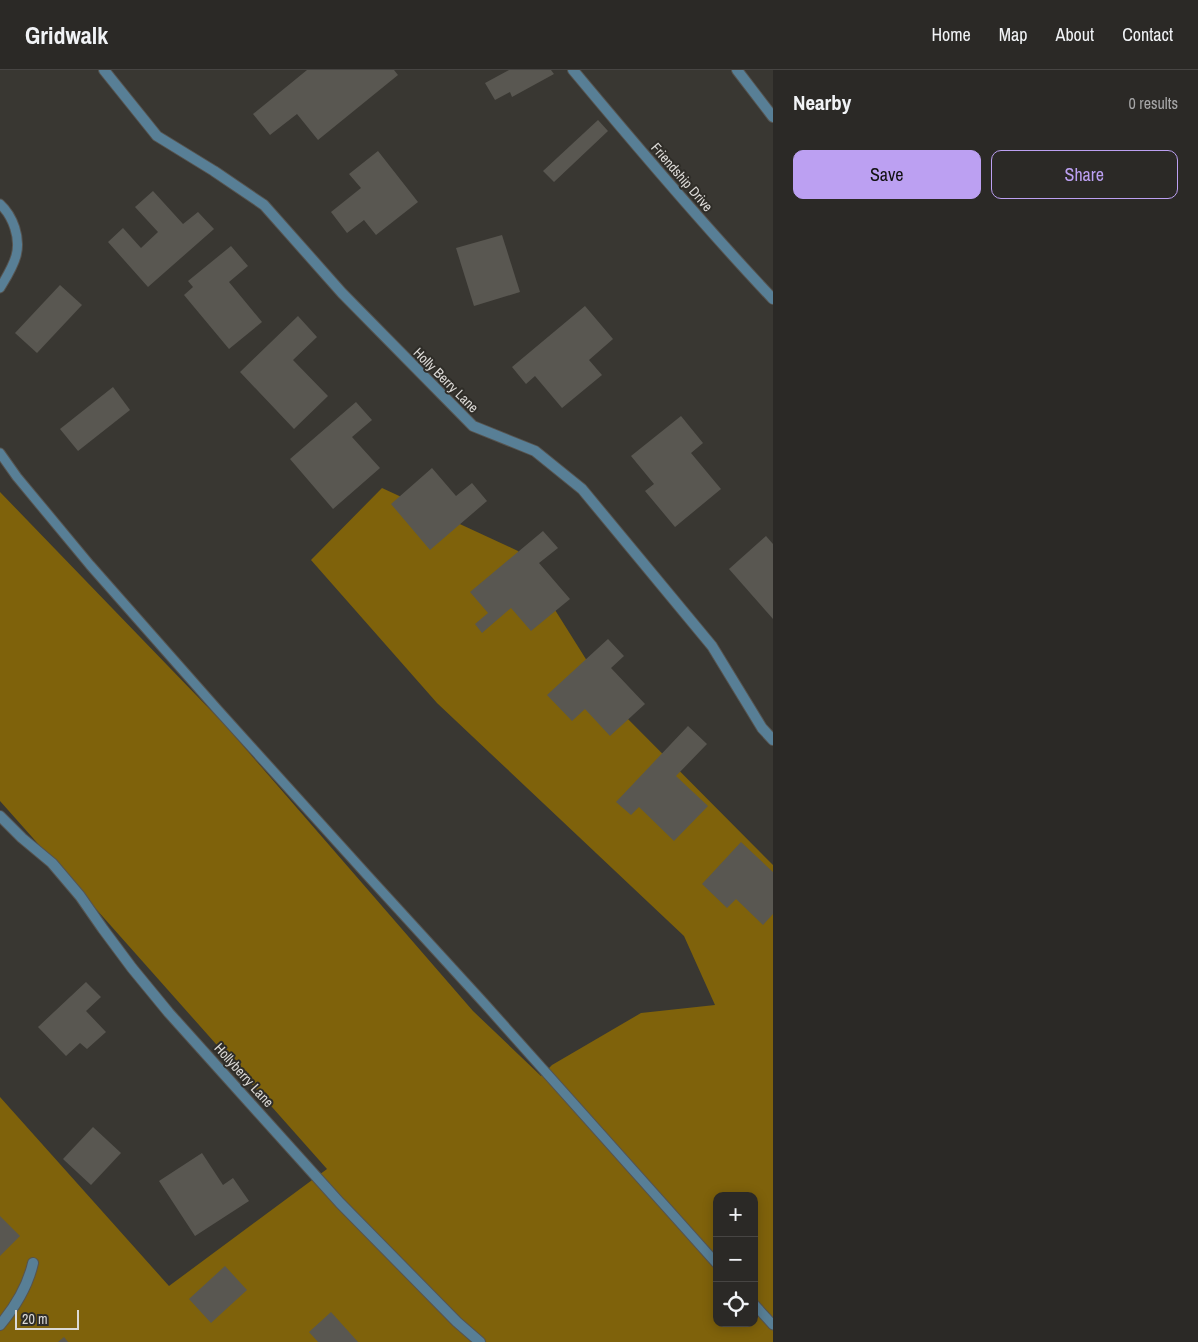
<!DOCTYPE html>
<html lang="en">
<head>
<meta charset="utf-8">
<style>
  :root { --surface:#2b2926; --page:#373532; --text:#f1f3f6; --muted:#a6a6a7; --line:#474543; --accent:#bca0f2 }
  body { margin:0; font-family:"Archivo Narrow",sans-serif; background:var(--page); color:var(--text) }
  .controls { position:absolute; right:15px; bottom:15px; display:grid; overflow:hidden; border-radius:10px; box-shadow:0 2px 12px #0003 }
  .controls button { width:45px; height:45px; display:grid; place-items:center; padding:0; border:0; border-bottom:1px solid var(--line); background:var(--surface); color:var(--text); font:25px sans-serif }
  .scale { position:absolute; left:15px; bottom:12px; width:64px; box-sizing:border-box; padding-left:5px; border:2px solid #dcdad7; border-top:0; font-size:14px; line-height:18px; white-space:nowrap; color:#dcdad7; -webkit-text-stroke:4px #2f2d28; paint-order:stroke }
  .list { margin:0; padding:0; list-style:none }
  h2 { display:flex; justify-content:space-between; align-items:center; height:65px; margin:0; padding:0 20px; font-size:21px }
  h2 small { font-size:16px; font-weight:400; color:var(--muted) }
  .actions { display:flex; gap:10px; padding:15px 20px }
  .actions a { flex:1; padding:11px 0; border:1px solid var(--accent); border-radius:10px; text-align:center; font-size:18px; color:var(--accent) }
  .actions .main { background:var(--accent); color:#111 }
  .icon { flex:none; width:28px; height:28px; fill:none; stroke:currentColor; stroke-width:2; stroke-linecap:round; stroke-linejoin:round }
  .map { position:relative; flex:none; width:773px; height:1272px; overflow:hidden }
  header { display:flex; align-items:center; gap:30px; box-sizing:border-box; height:70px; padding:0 25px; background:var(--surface); border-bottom:1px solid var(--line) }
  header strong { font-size:24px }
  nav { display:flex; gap:28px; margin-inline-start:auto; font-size:18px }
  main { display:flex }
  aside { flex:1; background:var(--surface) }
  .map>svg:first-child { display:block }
  .forest { fill:#7f620b; fill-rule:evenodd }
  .building { fill:#595751 }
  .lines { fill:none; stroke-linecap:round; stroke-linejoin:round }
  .lane-casing { stroke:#565450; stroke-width:11 }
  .street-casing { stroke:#565450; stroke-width:12 }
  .lane { stroke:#587f96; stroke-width:9 }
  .street { stroke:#587f96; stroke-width:10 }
  .labels { text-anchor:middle; stroke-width:4; stroke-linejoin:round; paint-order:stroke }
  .street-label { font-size:14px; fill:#dcdad7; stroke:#2f2d28 }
</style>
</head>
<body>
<header>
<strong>Gridwalk</strong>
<nav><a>Home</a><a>Map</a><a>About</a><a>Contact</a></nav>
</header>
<main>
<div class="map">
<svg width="773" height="1272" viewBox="0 0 773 1272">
  <rect width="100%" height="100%" fill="#393732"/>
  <path class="forest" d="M382 418 518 481 616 637 773 795V1272H0V1027L169 1216 327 1099 0 731V422L225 655 473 941 541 1006 552 995 641 943 715 935 684 866 437 633 311 490ZM717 1126H754V1253H717Z"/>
  <g class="building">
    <path d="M307 0H394L398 5 318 70 297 44 270 65 253 44Z"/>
    <path d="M509 0H551L554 4 512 27 510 22 495 30 485 13Z"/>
    <path d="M598 50 608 61 554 112 543 101Z"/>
    <path d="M378 81 418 132 376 165 364 150 347 163 331 142 361 118 349 104Z"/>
    <path d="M153 121 183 154 198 142 214 159 148 217 108 172 123 158 141 178 158 162 135 137Z"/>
    <path d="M502 165 520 222 474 236 456 178Z"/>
    <path d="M231 176 248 196 229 212 262 252 229 279 184 225 193 217 188 211Z"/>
    <path d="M60 215 82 235 37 283 15 263Z"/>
    <path d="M585 236 613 269 589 290 602 305 562 338 535 306 526 314 512 297Z"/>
    <path d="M298 246 317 267 293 290 328 326 294 359 240 302Z"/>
    <path d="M113 317 130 340 78 381 60 359Z"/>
    <path d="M356 332 372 350 352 367 380 398 333 439 290 389Z"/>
    <path d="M681 346 703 373 691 383 721 419 675 457 645 421 654 414 631 386Z"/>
    <path d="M432 398 456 426 472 413 487 431 430 480 391 434Z"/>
    <path d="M543 461 558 478 539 493 570 529 531 561 511 538 482 563 475 554 488 543 470 522Z"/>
    <path d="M766 466 773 474V549L729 499Z"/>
    <path d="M608 569 624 586 611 598 645 634 610 666 585 639 572 651 547 625Z"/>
    <path d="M688 656 707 674 676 706 708 736 674 771 639 737 631 745 616 732Z"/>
    <path d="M741 772 773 802V844L763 855 736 829 727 838 702 814Z"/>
    <path d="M86 912 101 927 86 941 106 962 87 979 80 973 66 986 38 957Z"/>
    <path d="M93 1057 121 1083 91 1115 63 1089Z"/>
    <path d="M202 1083 223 1115 233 1108 249 1131 195 1166 159 1111Z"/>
    <path d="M0 1146 20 1166 0 1186Z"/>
    <path d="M225 1196 247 1220 211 1253 189 1229Z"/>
    <path d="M331 1242 358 1272H318L309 1262Z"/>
    <path d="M64 1267 68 1272H58Z"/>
  </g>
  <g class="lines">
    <g class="lane-casing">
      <g id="lane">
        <path d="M0 134C13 146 21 168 16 186 13 197 6 208 0 218"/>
        <path d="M0 383 17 407 90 495 217 639 367 805 484 933 717 1194"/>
        <path d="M754 1234 773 1255"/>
      </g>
    </g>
    <g class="street-casing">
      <g id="street">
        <path d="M104 0 157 66 214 101 264 135 342 223 473 356 535 381 582 419 712 576 762 658 773 670"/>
        <path d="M573 0C638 78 703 155 773 229"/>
        <path d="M737 0 773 47"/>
        <path d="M0 746 22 768 52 793 80 826 103 859 132 898 169 943 340 1133 457 1252 480 1272"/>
        <path d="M0 1255C15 1237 28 1215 33 1193"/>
      </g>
    </g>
    <use href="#lane" class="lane"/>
    <use href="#street" class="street"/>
  </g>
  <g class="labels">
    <g class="street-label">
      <text transform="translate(682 107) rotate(49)" y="5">Friendship Drive</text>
      <text transform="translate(446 310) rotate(45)" y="5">Holly Berry Lane</text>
      <text transform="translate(244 1005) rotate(48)" y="5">Hollyberry Lane</text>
    </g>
  </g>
</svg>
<div class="controls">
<button>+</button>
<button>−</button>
<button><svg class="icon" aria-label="locate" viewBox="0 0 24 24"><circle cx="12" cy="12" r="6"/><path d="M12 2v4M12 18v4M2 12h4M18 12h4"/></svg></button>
</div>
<div class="scale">20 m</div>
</div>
<aside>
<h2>Nearby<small>0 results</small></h2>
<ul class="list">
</ul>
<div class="actions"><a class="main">Save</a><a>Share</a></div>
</aside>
</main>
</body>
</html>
